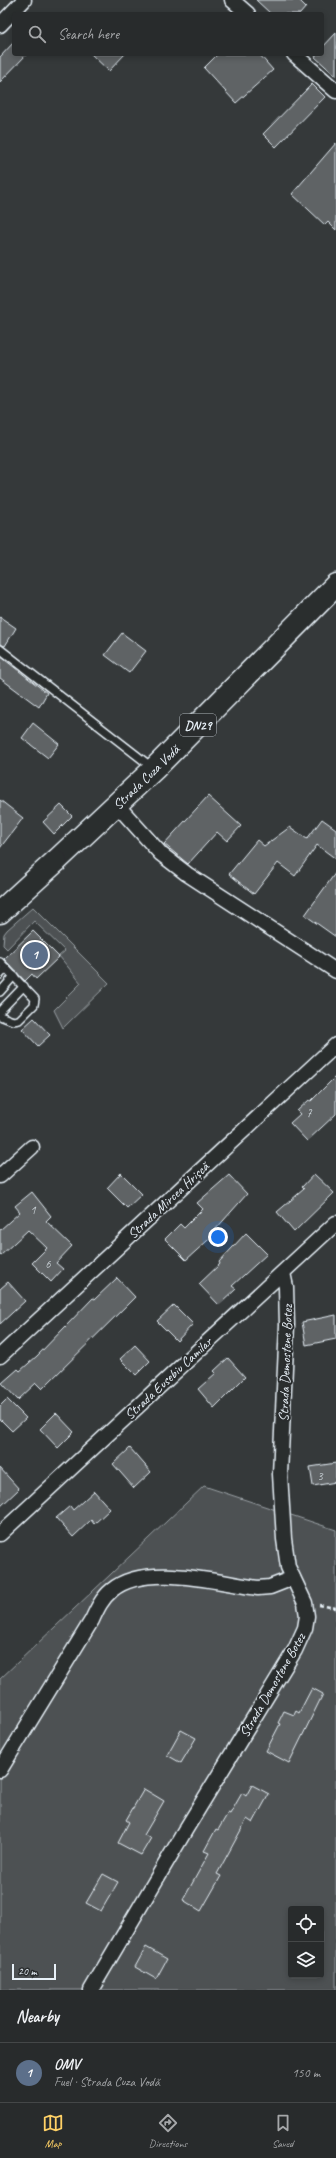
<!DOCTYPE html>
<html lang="en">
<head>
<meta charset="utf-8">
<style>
  :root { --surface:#282b2c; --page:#343738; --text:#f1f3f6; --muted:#a5a7a9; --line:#444748; --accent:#ffd166 }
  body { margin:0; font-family:Caveat,sans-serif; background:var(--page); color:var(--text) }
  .controls { position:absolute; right:12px; bottom:12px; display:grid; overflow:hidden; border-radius:4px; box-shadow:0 2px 6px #0003 }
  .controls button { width:36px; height:36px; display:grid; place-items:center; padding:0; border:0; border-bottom:1px solid var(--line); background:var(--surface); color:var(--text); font:20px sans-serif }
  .scale { position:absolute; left:12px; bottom:10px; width:44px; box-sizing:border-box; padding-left:4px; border:2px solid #e8f1f8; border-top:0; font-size:11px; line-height:14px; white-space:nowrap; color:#e8f1f8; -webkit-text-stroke:3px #2a2d2e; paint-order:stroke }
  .you { position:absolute; left:218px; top:1237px; width:14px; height:14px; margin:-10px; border:3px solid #fff; border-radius:50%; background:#1a73e8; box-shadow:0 0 0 6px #1a73e833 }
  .badge { display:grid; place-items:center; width:26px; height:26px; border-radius:50%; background:var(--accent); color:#fff; font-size:13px; font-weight:700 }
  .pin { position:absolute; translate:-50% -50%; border:2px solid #fff; box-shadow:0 1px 4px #0006 }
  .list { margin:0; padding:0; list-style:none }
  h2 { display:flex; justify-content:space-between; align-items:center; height:52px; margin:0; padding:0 16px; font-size:17px }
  h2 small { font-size:13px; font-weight:400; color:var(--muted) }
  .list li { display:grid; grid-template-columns:26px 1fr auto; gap:12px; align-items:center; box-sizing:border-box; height:60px; padding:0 16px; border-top:1px solid var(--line) }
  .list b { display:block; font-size:15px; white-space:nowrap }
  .list p { margin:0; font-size:13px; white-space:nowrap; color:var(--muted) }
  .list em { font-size:13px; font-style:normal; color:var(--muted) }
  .icon { flex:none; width:22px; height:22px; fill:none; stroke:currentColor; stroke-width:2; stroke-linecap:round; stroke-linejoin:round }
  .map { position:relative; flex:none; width:336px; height:1990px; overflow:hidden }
  .search { position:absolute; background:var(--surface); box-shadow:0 2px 6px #0003; left:12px; right:12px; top:12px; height:44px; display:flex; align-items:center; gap:10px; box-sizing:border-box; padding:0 14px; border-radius:4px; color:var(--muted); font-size:15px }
  .sheet { height:112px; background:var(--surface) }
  nav { display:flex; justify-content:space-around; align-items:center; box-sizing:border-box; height:56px; border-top:1px solid var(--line); background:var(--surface); font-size:11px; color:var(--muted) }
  nav a { display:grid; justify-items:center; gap:2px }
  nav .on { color:var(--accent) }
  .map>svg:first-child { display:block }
  .green { fill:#4d5152; stroke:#9aa1a5; fill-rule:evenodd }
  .building { fill:#5f6365; stroke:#e8f1f8 }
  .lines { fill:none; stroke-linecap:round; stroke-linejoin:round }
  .lane-casing { stroke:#e8f1f8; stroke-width:10 }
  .street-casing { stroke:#e8f1f8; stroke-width:17 }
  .primary-casing { stroke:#e8f1f8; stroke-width:25 }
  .highway-casing { stroke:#e8f1f8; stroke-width:25 }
  .path { stroke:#e8f1f8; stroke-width:2.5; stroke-dasharray:4 3; stroke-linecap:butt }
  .lane { stroke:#2a2d2e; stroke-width:7 }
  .street { stroke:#2a2d2e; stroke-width:14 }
  .primary { stroke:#2a2d2e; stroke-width:22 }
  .highway { stroke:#2a2d2e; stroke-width:22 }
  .labels { text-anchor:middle; stroke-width:4; stroke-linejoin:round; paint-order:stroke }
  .number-label { font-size:12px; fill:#c6ced3 }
  .shield { fill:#2a2d2e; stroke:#afb6bb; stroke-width:1 }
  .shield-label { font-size:13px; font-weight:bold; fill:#e8f1f8 }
  .street-label { font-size:14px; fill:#e8f1f8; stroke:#2a2d2e }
</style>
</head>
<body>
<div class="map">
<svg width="336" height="1990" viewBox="0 0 336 1990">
  <rect width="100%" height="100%" fill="#35393a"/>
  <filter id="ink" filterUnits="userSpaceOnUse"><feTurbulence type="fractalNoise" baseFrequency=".025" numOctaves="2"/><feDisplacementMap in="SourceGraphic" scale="8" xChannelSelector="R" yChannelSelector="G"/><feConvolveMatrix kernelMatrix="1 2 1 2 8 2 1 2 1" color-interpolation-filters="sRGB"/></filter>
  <g filter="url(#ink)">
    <g class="green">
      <path d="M33 907 109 983 63 1028 54 1010 81 983 59 956 65 951 34 921 7 949 3 945 4 934 7 930Z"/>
      <path d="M204 1486 336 1530V1990H0V1679ZM291 1909H321V1975H291Z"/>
    </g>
    <g class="building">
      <path d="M256 0H299L306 7 300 14H271Z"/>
      <path d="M336 33V76L315 57 317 54H322V48Z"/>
      <path d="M14 42V54H27L0 82V57Z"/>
      <path d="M91 54H125L109 71Z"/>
      <path d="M218 54H259L273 70 236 103 204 68Z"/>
      <path d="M312 84 325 97 276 147 263 134Z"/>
      <path d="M336 143V230L328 222 325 225 292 194Z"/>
      <path d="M0 617 16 628 5 646 0 644Z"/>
      <path d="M122 633 146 651 129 673 105 655Z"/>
      <path d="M0 656 47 693 39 707 0 678Z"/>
      <path d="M33 723 59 744 48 758 22 738Z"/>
      <path d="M208 796 241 826 227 841 217 832 188 864 164 844Z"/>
      <path d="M0 800 23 818 0 848Z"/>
      <path d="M61 805 72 816 54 834 43 822Z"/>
      <path d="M322 819 336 829V859L317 845 295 876 278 863 254 894 229 874 257 840 264 846 290 827 307 839Z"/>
      <path d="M336 872V937L305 915Z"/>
      <path d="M33 931 59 957 36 979 32 974 25 981 4 959Z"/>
      <path d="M34 1018 50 1035 38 1046 22 1029Z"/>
      <path d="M336 1076V1114L307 1141 290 1123 300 1114 297 1111 309 1100 311 1101Z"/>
      <path d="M121 1173 142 1194 127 1208 107 1188Z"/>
      <path d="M314 1174 334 1193 294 1232 277 1212 304 1189 302 1187Z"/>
      <path d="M229 1175 247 1194 215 1230 217 1232 186 1260 165 1239 180 1224 184 1228 203 1209 197 1203Z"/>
      <path d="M32 1192 51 1216 46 1221 72 1246 56 1263 63 1269 51 1282 32 1263 47 1248 28 1230 0 1256V1230L20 1212 15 1206Z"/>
      <path d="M246 1233 267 1254 232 1286 236 1289 219 1305 199 1284 220 1264 219 1262Z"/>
      <path d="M117 1278 135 1297 42 1389 36 1383 18 1400 2 1383 18 1369 20 1371 37 1356 93 1298 95 1299Z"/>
      <path d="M8 1282 25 1301 0 1324V1289Z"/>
      <path d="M174 1305 193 1324 177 1341 157 1321Z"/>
      <path d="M336 1315V1339L306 1345 302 1322Z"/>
      <path d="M135 1345 150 1361 136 1375 120 1359Z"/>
      <path d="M228 1358 245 1377 214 1408 198 1389 216 1373 214 1371Z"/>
      <path d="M7 1399 26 1418 12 1431 0 1419V1406Z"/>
      <path d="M56 1413 74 1432 58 1448 40 1429Z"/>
      <path d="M130 1448 151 1472 134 1488 113 1464Z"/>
      <path d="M336 1463V1482L313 1486 310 1467Z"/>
      <path d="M0 1468 19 1489 0 1507Z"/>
      <path d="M94 1491 110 1509 94 1524 91 1520 73 1537 56 1518 70 1506 73 1510Z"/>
      <path d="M312 1688 323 1694 289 1763 266 1751 280 1724 278 1723 284 1711 294 1715 296 1711 299 1713Z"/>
      <path d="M181 1730 196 1738 181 1763 167 1755Z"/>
      <path d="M252 1785 269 1794 253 1823 247 1819 217 1874 221 1876 201 1911 183 1900 209 1853 204 1851 216 1829 218 1830 228 1813 230 1814 242 1793 246 1796Z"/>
      <path d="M144 1789 164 1801 144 1835 151 1838 141 1855 118 1843 129 1822 126 1820Z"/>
      <path d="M103 1874 118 1882 101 1911 86 1903Z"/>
      <path d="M146 1947 167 1959 156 1979 135 1967Z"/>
    </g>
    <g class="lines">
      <g class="lane-casing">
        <g id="lane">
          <path d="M0 649 153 768"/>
          <path d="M0 962 35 999 34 1005 19 1020 13 1021 0 1016"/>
          <path d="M0 975 6 968"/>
          <path d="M0 992 14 976"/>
          <path d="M0 1011 24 986"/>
        </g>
      </g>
      <g class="street-casing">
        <g id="street">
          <path d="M232 0 248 14"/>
          <path d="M0 25 24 0"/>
          <path d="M294 54 336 91"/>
          <path d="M117 805 161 854 187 874 336 971"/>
          <path d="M0 1176 32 1147"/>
          <path d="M0 1356 336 1045"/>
          <path d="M0 1534 336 1223"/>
          <path d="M0 1770 92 1620C97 1609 102 1598 112 1590 145 1562 219 1583 258 1588L270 1587 293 1578"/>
          <path d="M91 1990 186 1829 295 1650 305 1628 307 1616 305 1603 288 1567 284 1539 280 1474 287 1325 286 1287 283 1273"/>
        </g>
      </g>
      <g class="primary-casing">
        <path id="primary" d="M56 861 154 769 336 585"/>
      </g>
      <g class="highway-casing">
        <path id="highway" d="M0 912 56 861"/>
      </g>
      <path class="path" d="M319 1605 336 1608"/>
      <use href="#lane" class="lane"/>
      <use href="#street" class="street"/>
      <use href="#primary" class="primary"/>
      <use href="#highway" class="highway"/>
    </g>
  </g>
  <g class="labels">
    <g class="number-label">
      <text x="309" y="1117">7</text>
      <text x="33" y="1214">1</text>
      <text x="48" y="1268">6</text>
      <text x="320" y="1480">3</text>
    </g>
    <rect class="shield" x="180" y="714" width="36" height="22" rx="3"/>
    <g class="shield-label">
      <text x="198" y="730">DN29</text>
    </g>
    <g class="street-label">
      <text transform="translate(146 777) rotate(-44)" y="5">Strada Cuza Vodă</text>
      <text transform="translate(168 1200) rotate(-43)" y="5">Strada Mircea Hrișcă</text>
      <text transform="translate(285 1363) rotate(-88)" y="5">Strada Demostene Botez</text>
      <text transform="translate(168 1378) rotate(-43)" y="5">Strada Eusebiu Camilar</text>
      <text transform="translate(272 1685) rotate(-60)" y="5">Strada Demostene Botez</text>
    </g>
  </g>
</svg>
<div class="controls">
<button><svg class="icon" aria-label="locate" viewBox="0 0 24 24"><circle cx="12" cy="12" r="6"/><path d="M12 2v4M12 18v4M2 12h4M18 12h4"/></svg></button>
<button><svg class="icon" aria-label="layers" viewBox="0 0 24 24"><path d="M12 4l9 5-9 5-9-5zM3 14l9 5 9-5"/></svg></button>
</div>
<div class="scale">20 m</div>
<div class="you"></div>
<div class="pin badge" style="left:35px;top:955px;background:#5c6f8a">1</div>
<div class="search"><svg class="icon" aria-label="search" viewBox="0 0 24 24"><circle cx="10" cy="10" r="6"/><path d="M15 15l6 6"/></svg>Search here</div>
</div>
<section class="sheet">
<h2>Nearby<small></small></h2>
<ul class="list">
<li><span class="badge" style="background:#5c6f8a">1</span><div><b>OMV</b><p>Fuel · Strada Cuza Vodă</p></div><em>150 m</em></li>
</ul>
</section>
<nav>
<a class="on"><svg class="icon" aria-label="map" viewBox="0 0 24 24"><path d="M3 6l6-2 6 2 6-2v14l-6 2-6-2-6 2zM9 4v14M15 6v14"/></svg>Map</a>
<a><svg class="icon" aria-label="directions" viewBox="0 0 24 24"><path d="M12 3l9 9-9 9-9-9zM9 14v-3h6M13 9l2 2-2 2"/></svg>Directions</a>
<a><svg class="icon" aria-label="saved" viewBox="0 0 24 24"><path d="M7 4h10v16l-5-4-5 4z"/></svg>Saved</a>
</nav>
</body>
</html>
